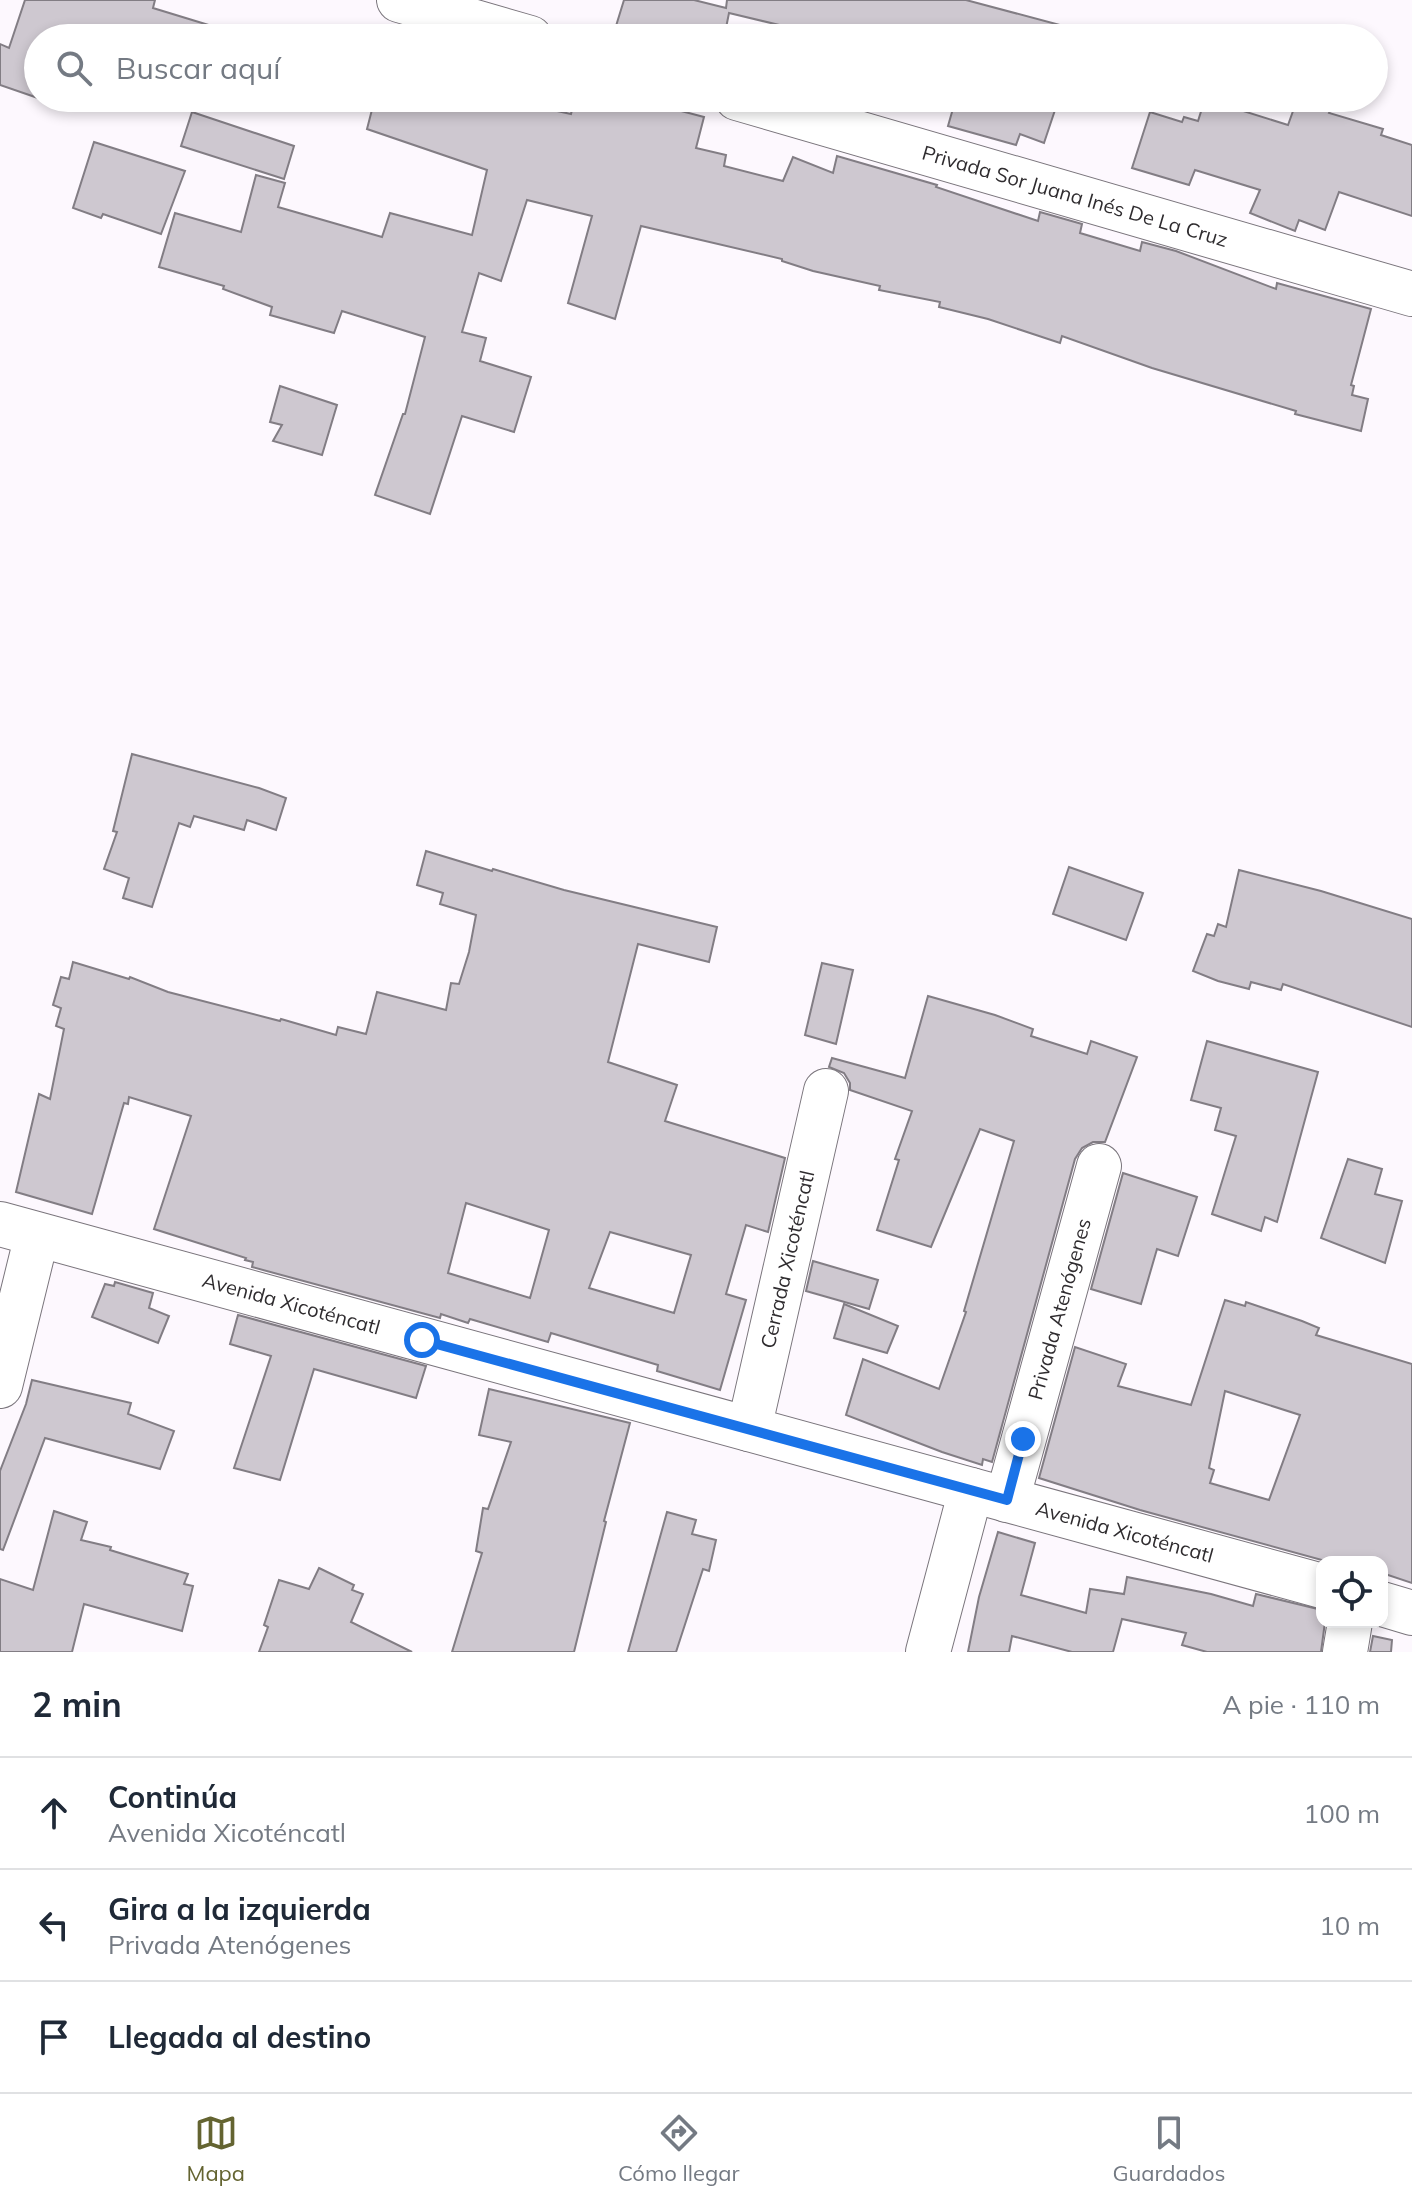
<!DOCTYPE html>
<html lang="es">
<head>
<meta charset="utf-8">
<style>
  :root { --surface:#fff; --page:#f6f6f7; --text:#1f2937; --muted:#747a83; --line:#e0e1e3; --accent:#646431 }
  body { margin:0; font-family:Mulish,sans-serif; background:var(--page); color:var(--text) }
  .controls { position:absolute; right:24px; bottom:24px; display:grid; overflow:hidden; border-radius:16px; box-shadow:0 4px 12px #0003 }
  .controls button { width:72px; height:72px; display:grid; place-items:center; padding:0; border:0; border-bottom:2px solid var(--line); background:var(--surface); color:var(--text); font:40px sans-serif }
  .stop { position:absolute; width:24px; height:24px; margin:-18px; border:6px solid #1a73e8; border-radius:50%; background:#fff }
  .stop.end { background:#1a73e8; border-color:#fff; box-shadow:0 2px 8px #0008 }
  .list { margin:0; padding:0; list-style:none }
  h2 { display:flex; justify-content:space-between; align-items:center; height:104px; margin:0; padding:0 32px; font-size:34px }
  h2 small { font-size:26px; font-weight:400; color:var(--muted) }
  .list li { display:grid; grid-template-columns:52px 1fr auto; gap:24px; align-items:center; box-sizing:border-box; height:112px; padding:0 32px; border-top:2px solid var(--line) }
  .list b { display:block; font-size:30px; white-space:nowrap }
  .list p { margin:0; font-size:26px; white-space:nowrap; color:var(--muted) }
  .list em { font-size:26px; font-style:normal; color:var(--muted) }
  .icon { flex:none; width:44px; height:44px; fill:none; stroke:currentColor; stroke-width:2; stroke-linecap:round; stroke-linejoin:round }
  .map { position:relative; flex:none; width:1412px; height:1652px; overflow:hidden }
  .search { position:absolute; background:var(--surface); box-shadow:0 4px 12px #0003; left:24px; right:24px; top:24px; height:88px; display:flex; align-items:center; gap:20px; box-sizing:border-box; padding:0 28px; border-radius:44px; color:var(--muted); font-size:30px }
  .sheet { height:440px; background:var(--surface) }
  nav { display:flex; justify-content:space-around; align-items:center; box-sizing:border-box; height:112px; border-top:2px solid var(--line); background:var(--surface); font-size:22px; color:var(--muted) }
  nav a { display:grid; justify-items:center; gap:4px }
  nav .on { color:var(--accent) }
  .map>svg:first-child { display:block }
  .building { fill:#cec8d0; stroke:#827d84; stroke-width:2; fill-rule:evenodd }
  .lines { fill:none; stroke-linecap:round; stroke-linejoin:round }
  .minor-casing { stroke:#7a757c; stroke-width:46 }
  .minor { stroke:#fff; stroke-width:44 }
  .route { stroke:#1a73e8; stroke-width:10 }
  .labels { text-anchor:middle; stroke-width:6; stroke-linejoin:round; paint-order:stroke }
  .street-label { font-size:20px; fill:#2f2c2f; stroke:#fdf8fe }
</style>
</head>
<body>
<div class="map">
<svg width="1412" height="1652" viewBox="0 0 1412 1652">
  <rect width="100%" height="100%" fill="#fdf8fe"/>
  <g class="building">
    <path d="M25 0H155L153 8 225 30 224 38H38V98L0 85V44L9 48Z"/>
    <path d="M624 0H694L726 8 727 0H966L1071 28 1069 38H794L796 29 729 13 724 38H657L616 26Z"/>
    <path d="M375 98H498L571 114 575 98H632L704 117 696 148 726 155 724 166 783 181 793 157 833 173 837 156 937 185 936 187 1038 221 1040 212 1082 224 1080 233 1140 251 1142 242 1176 251 1276 289 1277 283 1371 309 1351 385 1354 386 1352 395 1368 399 1361 431 1295 414 1296 411 1152 368 1062 336 1060 343 988 319 939 307 940 302 879 290 880 286 813 271 782 261V259L641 226 615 319 568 303 592 216 527 200 501 281 479 273 462 332 486 338 480 361 531 377 514 432 462 416 430 514 375 495 403 414H405L425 337 342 311 334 333 270 315 272 307 223 289 224 286 159 267 175 213 241 232 256 175 285 183 278 207 382 237 390 213 472 235 487 170 367 129Z"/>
    <path d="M956 98H1059L1044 143 1020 134 1016 145 948 126Z"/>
    <path d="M1205 99 1288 125 1297 100 1330 111 1329 113 1383 129 1381 135 1412 145V216L1339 192 1325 230 1299 220 1295 231 1250 213 1260 190 1195 170 1189 185 1132 168 1150 112 1182 122 1184 117 1198 121Z"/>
    <path d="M192 112 294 146 284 179 181 146Z"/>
    <path d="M94 142 185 171 161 234 103 214 101 218 73 208Z"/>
    <path d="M280 386 337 405 322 455 273 441 282 425 270 422Z"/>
    <path d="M132 754 259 788 286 798 276 830 247 820 244 830 194 816 190 827 179 823 152 907 123 898 129 878 104 869 117 832 113 831Z"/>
    <path d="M426 851 492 871 493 869 564 890 717 927 709 962 638 944 608 1062 677 1085 665 1121 785 1158 768 1232 746 1225 726 1294 746 1300 720 1390 657 1371 658 1365 551 1333 548 1342 470 1319 468 1323 441 1314 440 1318 252 1267 253 1262 245 1260 246 1258 154 1229 191 1116 129 1097 128 1104 124 1103 92 1214 16 1192 39 1094 50 1099 64 1029 56 1026 61 1008 53 1005 61 977 69 979 73 962 129 979 130 977 168 992 280 1021 281 1019 336 1035 338 1027 366 1034 377 992 446 1010 451 983 459 984 469 952 476 915 440 904 443 893 417 885ZM466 1203 549 1230 530 1298 448 1273ZM610 1232 691 1255 674 1313 589 1288Z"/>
    <path d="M1069 867 1143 893 1126 940 1053 914Z"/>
    <path d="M1239 870 1321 891 1412 919V1027L1283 984 1281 990 1251 982 1249 989 1218 981 1193 971 1207 934 1214 936 1218 924 1226 927Z"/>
    <path d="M822 963 853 970 836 1044 805 1035Z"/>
    <path d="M928 996 995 1015 1033 1029 1031 1036 1087 1054 1091 1041 1137 1057 1105 1142H1093L1082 1148 1075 1159 992 1462 983 1459 982 1465 942 1452 846 1415 863 1359 939 1389 966 1312 964 1311 1014 1141 980 1129 931 1247 877 1230 899 1160 895 1159 912 1111 850 1090V1083L844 1073 829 1067 832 1058 905 1078Z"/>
    <path d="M1207 1041 1318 1072 1277 1222 1265 1217 1261 1231 1212 1214 1236 1136 1215 1130 1221 1108 1191 1100Z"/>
    <path d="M1348 1159 1382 1169 1375 1194 1402 1201 1385 1263 1321 1238Z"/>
    <path d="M1123 1173 1197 1197 1178 1256 1157 1249 1141 1304 1091 1289Z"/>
    <path d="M813 1261 878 1280 869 1309 806 1291Z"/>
    <path d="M115 1282 153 1293 149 1308 169 1316 158 1343 92 1317 105 1284 114 1286Z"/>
    <path d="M1225 1300 1245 1306 1246 1302 1302 1321 1319 1328 1316 1335 1412 1364V1583L1382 1573V1562H1329L1140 1510 1039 1478 1075 1347 1126 1364 1118 1386 1191 1405ZM1225 1391 1300 1415 1269 1500 1210 1483 1214 1470 1209 1468Z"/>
    <path d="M844 1304 898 1326 887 1353 834 1338Z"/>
    <path d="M238 1315 426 1366 416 1398 314 1369 280 1480 234 1468 271 1356 230 1344Z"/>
    <path d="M32 1380 131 1403 128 1414 174 1431 160 1469 45 1438 3 1550 0 1549V1471L26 1404Z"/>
    <path d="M489 1389 630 1423 604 1521 606 1522 574 1652H452L482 1553 476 1551 483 1508 488 1509 511 1442 479 1435Z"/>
    <path d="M54 1511 87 1522 81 1540 111 1547 110 1550 188 1574 184 1584 193 1586 182 1631 84 1604 72 1652H0V1579L33 1590Z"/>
    <path d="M667 1512 696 1520 692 1534 716 1540 709 1571 703 1569 676 1652H628Z"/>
    <path d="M998 1532 1035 1543 1021 1595 1086 1613 1090 1589 1124 1594 1127 1577 1211 1594 1253 1606 1256 1594 1322 1610V1622H1325L1321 1652H1207L1182 1645 1186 1633 1122 1619 1113 1652H1072L1012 1636 1009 1652H968L979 1597Z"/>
    <path d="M319 1568 354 1585 352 1590 363 1594 351 1622 412 1652H259L268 1627 264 1625 279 1580 309 1589Z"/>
    <path d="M1373 1636 1392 1640 1391 1652H1370Z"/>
  </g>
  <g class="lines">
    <g class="minor-casing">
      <g id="minor">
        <path d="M399 0 530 38"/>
        <path id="s1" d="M737 98 1412 294"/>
        <path id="s2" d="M0 1224 1322 1586"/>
        <path d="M0 1386 37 1235"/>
        <path id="s3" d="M749 1429 826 1091"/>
        <path id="s4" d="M1007 1500 1099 1166"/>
        <path d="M1382 1604 1412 1613"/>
        <path d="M928 1652 971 1490"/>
        <path d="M1345 1652 1350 1622"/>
      </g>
    </g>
    <use href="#minor" class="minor"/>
  </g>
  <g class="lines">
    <path class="route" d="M422 1340 1007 1500 1023 1439"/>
  </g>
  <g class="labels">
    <g class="street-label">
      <text dy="7" stroke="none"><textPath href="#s1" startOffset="352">Privada Sor Juana Inés De La Cruz</textPath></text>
      <text dy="7" stroke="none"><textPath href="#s3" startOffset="174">Cerrada Xicoténcatl</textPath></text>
      <text dy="7" stroke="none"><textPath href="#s2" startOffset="302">Avenida Xicoténcatl</textPath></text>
      <text dy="7" stroke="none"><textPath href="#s4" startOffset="198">Privada Atenógenes</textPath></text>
      <text dy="7" stroke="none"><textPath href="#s2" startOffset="1166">Avenida Xicoténcatl</textPath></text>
    </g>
  </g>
</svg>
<div class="controls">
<button><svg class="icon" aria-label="locate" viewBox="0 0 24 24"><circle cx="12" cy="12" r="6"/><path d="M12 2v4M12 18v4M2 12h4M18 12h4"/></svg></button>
</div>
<div class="stop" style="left:422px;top:1340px"></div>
<div class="stop end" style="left:1023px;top:1439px"></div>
<div class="search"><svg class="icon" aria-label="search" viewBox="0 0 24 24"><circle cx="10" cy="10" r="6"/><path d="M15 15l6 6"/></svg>Buscar aquí</div>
</div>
<section class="sheet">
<h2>2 min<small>A pie · 110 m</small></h2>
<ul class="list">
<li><svg class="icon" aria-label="ahead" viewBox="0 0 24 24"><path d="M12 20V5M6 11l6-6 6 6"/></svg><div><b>Continúa</b><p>Avenida Xicoténcatl</p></div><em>100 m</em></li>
<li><svg class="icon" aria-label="left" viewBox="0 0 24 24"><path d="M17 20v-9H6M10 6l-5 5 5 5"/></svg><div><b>Gira a la izquierda</b><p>Privada Atenógenes</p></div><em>10 m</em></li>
<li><svg class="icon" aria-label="arrive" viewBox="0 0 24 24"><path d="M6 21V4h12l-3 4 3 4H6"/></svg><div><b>Llegada al destino</b></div></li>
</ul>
</section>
<nav>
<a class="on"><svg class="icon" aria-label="map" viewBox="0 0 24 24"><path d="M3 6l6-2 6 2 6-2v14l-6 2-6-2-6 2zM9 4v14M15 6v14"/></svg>Mapa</a>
<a><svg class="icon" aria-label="directions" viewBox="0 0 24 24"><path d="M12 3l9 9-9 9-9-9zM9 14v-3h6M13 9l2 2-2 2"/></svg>Cómo llegar</a>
<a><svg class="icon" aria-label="saved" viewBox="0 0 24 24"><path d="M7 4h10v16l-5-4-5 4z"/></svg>Guardados</a>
</nav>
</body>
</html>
